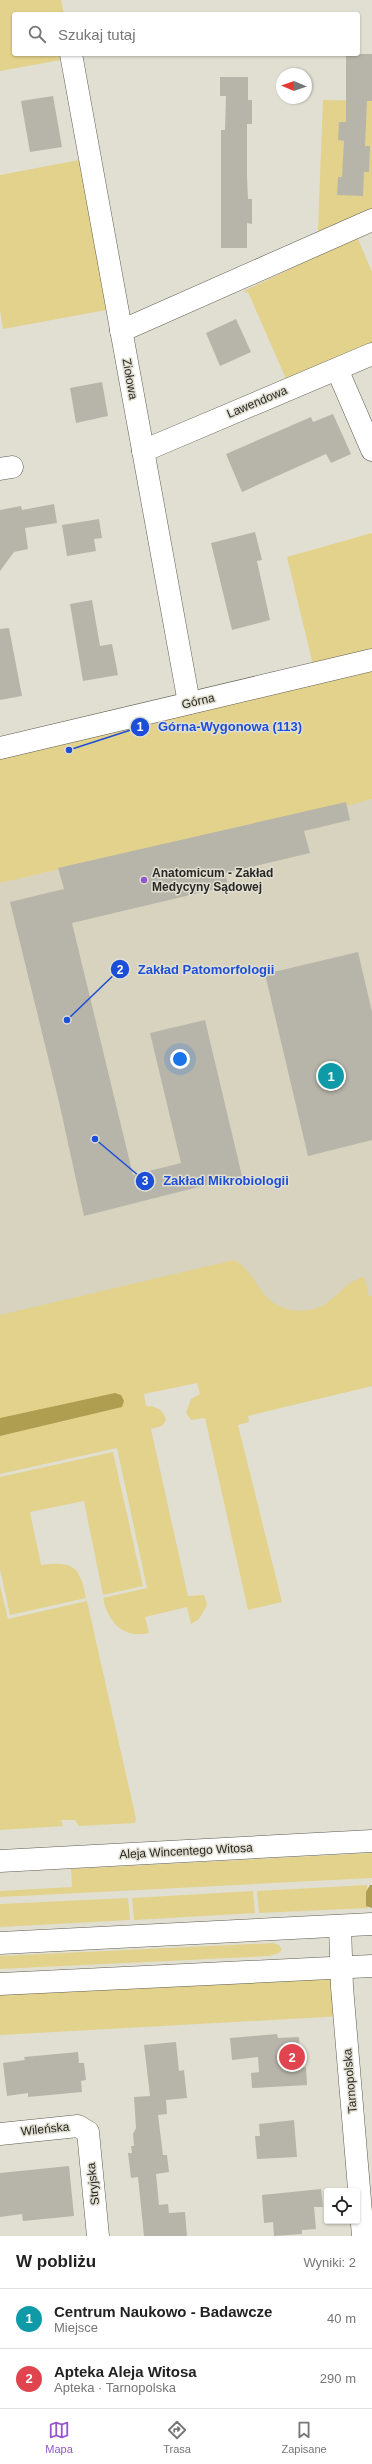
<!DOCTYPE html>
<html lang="pl">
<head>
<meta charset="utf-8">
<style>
  :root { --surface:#fff; --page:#f2f2f2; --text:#222; --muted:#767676; --line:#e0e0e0; --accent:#9556cc }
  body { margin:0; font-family:Arial,sans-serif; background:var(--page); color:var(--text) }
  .controls { position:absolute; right:12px; bottom:12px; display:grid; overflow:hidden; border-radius:4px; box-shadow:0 1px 3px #0004 }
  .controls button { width:36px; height:36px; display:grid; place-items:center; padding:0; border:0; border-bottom:1px solid var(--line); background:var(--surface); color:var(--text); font:20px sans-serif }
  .compass { position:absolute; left:276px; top:68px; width:36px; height:36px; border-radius:50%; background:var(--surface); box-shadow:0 1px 3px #0004; rotate:272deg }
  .you { position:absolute; left:180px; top:1059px; width:14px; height:14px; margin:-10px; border:3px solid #fff; border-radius:50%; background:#1a73e8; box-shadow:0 0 0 6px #1a73e833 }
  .badge { display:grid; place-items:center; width:26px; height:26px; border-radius:50%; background:var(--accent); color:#fff; font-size:13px; font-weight:700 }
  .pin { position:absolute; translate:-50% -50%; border:2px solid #fff; box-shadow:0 1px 4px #0006 }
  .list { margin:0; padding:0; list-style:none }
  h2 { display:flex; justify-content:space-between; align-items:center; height:52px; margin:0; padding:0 16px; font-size:17px }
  h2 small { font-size:13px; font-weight:400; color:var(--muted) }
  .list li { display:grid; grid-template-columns:26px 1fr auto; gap:12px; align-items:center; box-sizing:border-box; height:60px; padding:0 16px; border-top:1px solid var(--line) }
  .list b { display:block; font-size:15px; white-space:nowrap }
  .list p { margin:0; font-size:13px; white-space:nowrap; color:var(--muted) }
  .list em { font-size:13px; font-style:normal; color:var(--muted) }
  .icon { flex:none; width:22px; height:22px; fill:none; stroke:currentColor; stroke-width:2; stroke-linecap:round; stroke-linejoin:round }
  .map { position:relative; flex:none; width:372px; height:2236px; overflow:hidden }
  .search { position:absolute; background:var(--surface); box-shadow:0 1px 3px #0004; left:12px; right:12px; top:12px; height:44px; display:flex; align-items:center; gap:10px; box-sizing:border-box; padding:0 14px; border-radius:4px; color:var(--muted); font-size:15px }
  .sheet { height:172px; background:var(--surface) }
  nav { display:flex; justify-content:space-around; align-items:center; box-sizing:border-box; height:56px; border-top:1px solid var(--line); background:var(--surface); font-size:11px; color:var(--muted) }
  nav a { display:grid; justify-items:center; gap:2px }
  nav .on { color:var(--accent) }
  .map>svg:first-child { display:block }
  .built { fill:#d7d3bf }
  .green { fill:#e2d28c }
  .forest { fill:#af9d50 }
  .building { fill:#b7b5a9 }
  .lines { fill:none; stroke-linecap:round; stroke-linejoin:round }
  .minor-casing { stroke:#5e5c51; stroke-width:23 }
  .tertiary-casing { stroke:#5e5c51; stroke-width:23 }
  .minor { stroke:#fff; stroke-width:22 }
  .tertiary { stroke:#fff; stroke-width:22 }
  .poi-dot { fill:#9556cc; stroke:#e1dfd2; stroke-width:1.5 }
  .labels { text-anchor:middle; stroke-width:3; stroke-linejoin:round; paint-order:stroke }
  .street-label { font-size:12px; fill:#282723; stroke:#e1dfd2 }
  .poi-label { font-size:12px; font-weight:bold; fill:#282723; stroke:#e1dfd2; text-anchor:start }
  .leader { fill:none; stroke:#1d4ed8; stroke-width:1.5 }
  .callout-dot { fill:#1d4ed8; stroke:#e1dfd2; stroke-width:1.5 }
  .mark-label { font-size:12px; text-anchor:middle; font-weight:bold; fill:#fff }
  .callout-label { font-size:13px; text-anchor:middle; font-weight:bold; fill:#1d4ed8; stroke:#e1dfd2; stroke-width:3; stroke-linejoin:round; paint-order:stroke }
</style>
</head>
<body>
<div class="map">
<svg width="372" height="2236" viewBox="0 0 372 2236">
  <rect width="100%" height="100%" fill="#e1dfd2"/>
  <path class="built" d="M372 799V1382L230 1358 0 1411V883L328 807 346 802 347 805Z"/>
  <g class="green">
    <path d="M0 0H61L64 14H14V54H71L72 58 0 71Z"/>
    <path d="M323 100 372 101V232L358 239 372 272V354L290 388 248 292 245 293 244 291 317 256Z"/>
    <path d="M90 158 117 308 3 329 0 310V175Z"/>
    <path d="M372 533V799L347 806 346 802 328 807 0 883V748L315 673 287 557Z"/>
    <path d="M234 1260C249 1268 254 1281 264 1294 278 1311 302 1315 322 1306 338 1297 346 1281 364 1277L369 1296H372V1386L248 1416 249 1422 238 1425 282 1602 248 1610 205 1418 191 1420 186 1413 191 1399 200 1394 197 1383 144 1394 146 1406C156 1406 164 1410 166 1420L162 1426 151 1429 188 1596 204 1595 207 1605 199 1619 191 1624 187 1607 145 1617 149 1633C123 1639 108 1622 103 1598L147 1588 117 1448 0 1474V1315Z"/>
    <path d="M113 1452 143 1586 103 1595 84 1501 30 1512 41 1565C73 1561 80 1566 86 1598L10 1615 0 1569V1477Z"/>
    <path d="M0 1586 8 1619 87 1601 136 1819 135 1823 79 1826 75 1820H61L63 1826 0 1830Z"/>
    <path d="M372 1853V1878L0 1897V1891L72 1887 71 1869Z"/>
    <path d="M367 1885 368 1908 259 1913 257 1891Z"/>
    <path d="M253 1891 255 1913 134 1920 132 1898Z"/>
    <path d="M128 1898 130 1920 0 1927V1904Z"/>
    <path d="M273 1943 279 1945 282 1950 279 1953 269 1956 0 1969V1956Z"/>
    <path d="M341 1968 344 2016 0 2035V1984Z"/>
  </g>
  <g class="forest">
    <path d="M115 1393 121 1395 124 1401 122 1407 0 1436V1418Z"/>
    <path d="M370 1885H372V1908L366 1906V1892Z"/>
  </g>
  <g class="building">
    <path d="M346 54H372V101H367L365 146H370L369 172H364L363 196 337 195 338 177H342L344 141 338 140 339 122H346Z"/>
    <path d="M220 77H248V100H252V124H247V176L248 199H252V224L247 223V248H221V130H225L226 96H220Z"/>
    <path d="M53 96 62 147 30 152 21 101Z"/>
    <path d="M236 319 251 352 220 366 206 333Z"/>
    <path d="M102 382 108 416 76 423 70 388Z"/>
    <path d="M333 414 351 454 331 463 326 454 242 492 226 454 311 417 313 422Z"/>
    <path d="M54 504 57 523 25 528 28 549 14 552 0 571V510L21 506 22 510Z"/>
    <path d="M99 519 102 538 94 539 96 551 67 556 62 525Z"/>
    <path d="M255 532 262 560 257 561 270 620 232 630 211 543Z"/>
    <path d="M92 600 100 646 112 644 118 675 83 681 70 604Z"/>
    <path d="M9 628 22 696 0 700V629Z"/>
    <path d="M346 802 350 820 304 831 310 853 225 873 228 886 72 923 133 1175 181 1163 150 1033 205 1020 242 1176 84 1216 59 1102 10 902 64 889 58 868Z"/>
    <path d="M358 952 372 1012V1140L308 1156 265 974Z"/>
    <path d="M277 2034 278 2038 299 2037 301 2068 306 2067 307 2085 252 2088 251 2073 259 2072 258 2057 232 2060 230 2038Z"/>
    <path d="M176 2042 179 2071 184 2070 187 2098 166 2100 167 2114 158 2115 163 2155H167L169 2172 156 2174 159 2205 168 2204 169 2213 185 2212 187 2236H144L138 2177 131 2178 128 2153H132L131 2146H134L133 2134 136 2128 134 2097 150 2096 144 2045Z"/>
    <path d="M78 2052 79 2063H84L86 2080 81 2081 82 2092 28 2097V2093L7 2096 3 2063 25 2060 24 2057Z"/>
    <path d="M294 2120 297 2157 257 2159 255 2136H260L259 2124Z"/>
    <path d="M69 2166 74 2216 23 2221 22 2214 0 2217V2173Z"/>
    <path d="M321 2189 323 2207H314L316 2229 302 2230V2234L274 2236 273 2222 264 2223 262 2195Z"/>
  </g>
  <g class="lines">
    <g class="minor-casing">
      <g id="minor">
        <path d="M71 54 189 703"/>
        <path d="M121 331 372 220"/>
        <path d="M337 369 372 450"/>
        <path d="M143 451 372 354"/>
        <path d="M0 469 12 467"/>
        <path d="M0 1861 372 1841"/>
        <path d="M340 1926 342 1987 363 2236"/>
        <path d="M0 2134 78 2126 88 2132 98 2236"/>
      </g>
    </g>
    <g class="tertiary-casing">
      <g id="tertiary">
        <path d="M0 748 372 660"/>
        <path d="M0 1943 372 1924"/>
        <path d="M0 1984 372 1966"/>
      </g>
    </g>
    <use href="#minor" class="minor"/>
    <use href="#tertiary" class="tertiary"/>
  </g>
  <circle class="poi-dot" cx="144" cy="880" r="4"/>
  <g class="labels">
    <g class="street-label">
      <text transform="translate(130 379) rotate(80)" y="4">Ziołowa</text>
      <text transform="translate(257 402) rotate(-23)" y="4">Lawendowa</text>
      <text transform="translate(198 701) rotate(-13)" y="4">Górna</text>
      <text transform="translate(186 1851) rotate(-3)" y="4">Aleja Wincentego Witosa</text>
      <text transform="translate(350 2081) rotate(-95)" y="4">Tarnopolska</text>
      <text transform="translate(45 2129) rotate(-6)" y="4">Wileńska</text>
      <text transform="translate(93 2184) rotate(-96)" y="4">Stryjska</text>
    </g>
    <g class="poi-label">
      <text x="152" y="877">Anatomicum - Zakład<tspan x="152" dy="14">Medycyny Sądowej</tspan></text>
    </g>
  </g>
  <path class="leader" d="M69 750L140 727M67 1020L120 969M95 1139L145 1181"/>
  <g class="callout-dot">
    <circle cx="69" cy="750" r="4"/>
    <circle cx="67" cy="1020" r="4"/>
    <circle cx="95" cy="1139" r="4"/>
    <circle cx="140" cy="727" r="10"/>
    <circle cx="120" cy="969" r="10"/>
    <circle cx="145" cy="1181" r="10"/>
  </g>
  <g class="mark-label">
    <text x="140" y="731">1</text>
    <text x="120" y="974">2</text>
    <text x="145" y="1185">3</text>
  </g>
  <g class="callout-label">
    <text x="230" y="731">Górna-Wygonowa (113)</text>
    <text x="206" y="974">Zakład Patomorfologii</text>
    <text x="226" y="1185">Zakład Mikrobiologii</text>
  </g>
</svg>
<div class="controls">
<button><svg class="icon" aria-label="locate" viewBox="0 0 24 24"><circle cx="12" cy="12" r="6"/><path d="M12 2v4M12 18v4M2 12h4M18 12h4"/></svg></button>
</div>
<svg class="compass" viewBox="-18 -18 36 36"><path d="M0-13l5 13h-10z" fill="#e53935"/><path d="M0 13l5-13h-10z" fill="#767676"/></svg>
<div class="you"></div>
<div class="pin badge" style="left:331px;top:1076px;background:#0f9aa8">1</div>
<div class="pin badge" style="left:292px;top:2057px;background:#e0444e">2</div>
<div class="search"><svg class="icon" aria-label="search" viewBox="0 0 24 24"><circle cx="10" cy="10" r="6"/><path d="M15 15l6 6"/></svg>Szukaj tutaj</div>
</div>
<section class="sheet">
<h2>W pobliżu<small>Wyniki: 2</small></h2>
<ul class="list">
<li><span class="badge" style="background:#0f9aa8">1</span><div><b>Centrum Naukowo - Badawcze</b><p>Miejsce</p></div><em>40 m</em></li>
<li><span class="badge" style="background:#e0444e">2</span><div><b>Apteka Aleja Witosa</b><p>Apteka · Tarnopolska</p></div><em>290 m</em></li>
</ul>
</section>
<nav>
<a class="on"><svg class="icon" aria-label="map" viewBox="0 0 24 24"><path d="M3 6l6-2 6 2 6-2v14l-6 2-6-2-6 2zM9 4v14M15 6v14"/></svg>Mapa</a>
<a><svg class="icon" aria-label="directions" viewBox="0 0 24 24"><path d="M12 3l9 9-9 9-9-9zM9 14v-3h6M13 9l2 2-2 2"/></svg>Trasa</a>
<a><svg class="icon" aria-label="saved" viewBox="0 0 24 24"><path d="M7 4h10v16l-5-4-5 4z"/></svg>Zapisane</a>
</nav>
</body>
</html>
